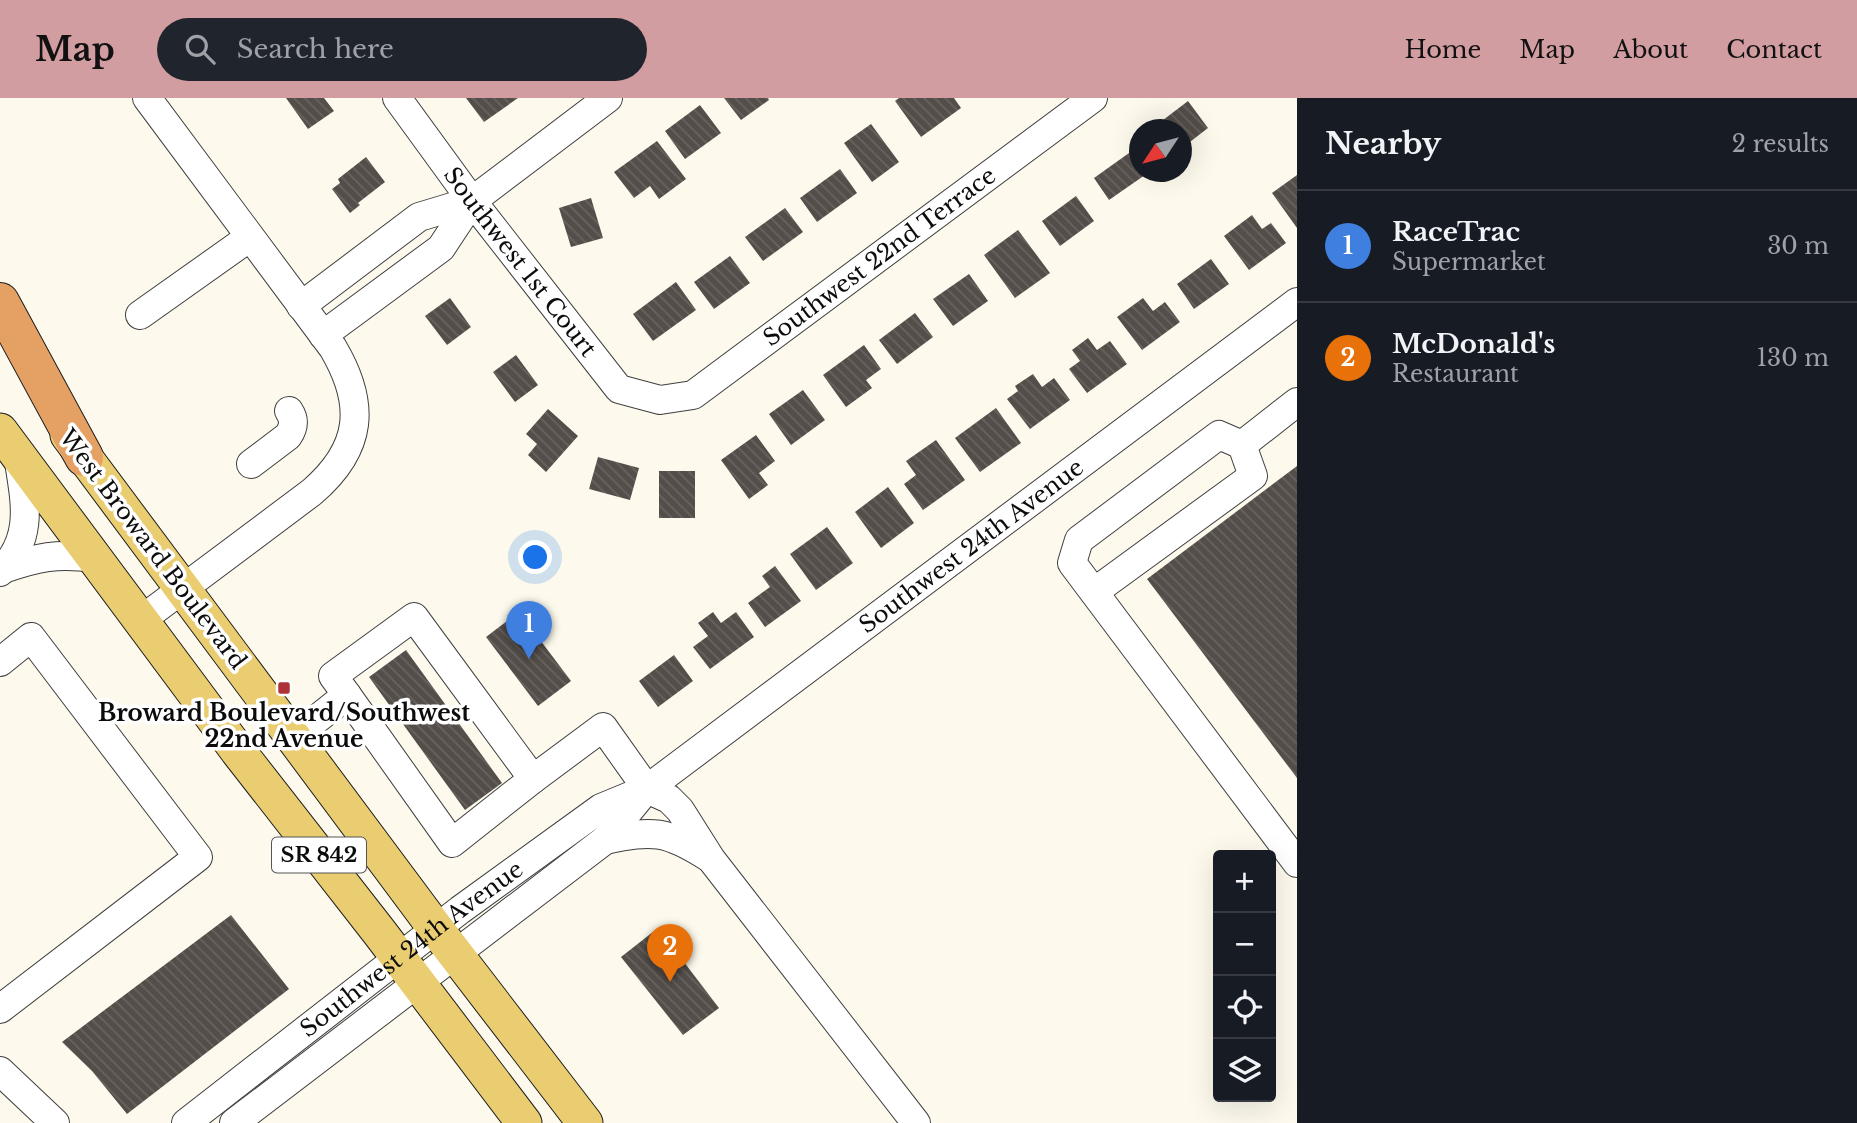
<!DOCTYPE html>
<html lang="en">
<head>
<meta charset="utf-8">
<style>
  :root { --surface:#171b24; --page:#20242c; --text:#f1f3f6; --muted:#9ea1a6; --line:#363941; --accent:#d29da0 }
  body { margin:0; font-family:"Libre Baskerville",serif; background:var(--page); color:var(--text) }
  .controls { position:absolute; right:21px; bottom:21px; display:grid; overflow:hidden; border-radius:7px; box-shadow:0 7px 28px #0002 }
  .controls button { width:63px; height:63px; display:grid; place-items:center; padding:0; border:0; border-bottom:2px solid var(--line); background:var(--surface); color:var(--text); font:35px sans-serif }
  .compass { position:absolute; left:1129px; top:21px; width:63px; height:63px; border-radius:50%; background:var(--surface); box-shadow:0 7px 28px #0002; rotate:234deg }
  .you { position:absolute; left:536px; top:460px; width:24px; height:24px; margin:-18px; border:5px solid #fff; border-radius:50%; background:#1a73e8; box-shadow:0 0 0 10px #1a73e833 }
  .badge { display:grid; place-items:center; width:46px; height:46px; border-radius:50%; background:var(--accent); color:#fff; font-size:23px; font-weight:700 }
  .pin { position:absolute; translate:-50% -58px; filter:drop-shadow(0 2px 4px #0008) }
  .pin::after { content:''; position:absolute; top:37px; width:24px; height:21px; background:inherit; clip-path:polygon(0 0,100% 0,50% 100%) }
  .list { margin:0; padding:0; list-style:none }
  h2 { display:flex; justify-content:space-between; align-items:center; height:91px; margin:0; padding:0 28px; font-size:30px }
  h2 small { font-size:23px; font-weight:400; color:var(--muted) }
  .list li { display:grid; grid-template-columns:46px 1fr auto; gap:21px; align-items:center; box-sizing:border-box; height:112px; padding:0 28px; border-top:2px solid var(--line) }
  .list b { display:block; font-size:26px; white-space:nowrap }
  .list p { margin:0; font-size:23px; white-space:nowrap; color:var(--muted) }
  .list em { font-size:23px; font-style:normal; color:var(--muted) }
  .icon { flex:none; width:38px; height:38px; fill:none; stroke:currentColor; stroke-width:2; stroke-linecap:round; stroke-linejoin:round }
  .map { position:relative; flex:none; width:1297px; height:1025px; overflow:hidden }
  header { display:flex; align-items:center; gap:42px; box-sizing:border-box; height:98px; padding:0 35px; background:var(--accent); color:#111 }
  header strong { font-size:33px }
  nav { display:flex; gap:38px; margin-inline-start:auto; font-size:24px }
  .search { width:490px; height:63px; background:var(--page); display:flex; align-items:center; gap:18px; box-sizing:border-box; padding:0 24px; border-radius:38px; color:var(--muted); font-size:26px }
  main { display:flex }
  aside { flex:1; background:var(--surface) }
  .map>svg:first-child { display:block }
  .building { fill:url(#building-back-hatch) }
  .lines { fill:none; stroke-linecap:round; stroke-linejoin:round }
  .minor-casing { stroke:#3f3f3f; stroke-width:30 }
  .major-casing { stroke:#1d1d1d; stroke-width:37 }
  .highway-casing { stroke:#1d1d1d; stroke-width:40 }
  .minor { stroke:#fff; stroke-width:28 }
  .major { stroke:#eacd71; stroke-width:35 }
  .highway { stroke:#e5a064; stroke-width:38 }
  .poi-dot { fill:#ad3338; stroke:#fff; stroke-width:2.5 }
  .labels { text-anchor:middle; stroke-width:7; stroke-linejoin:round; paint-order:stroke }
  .shield { fill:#fff; stroke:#555; stroke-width:2 }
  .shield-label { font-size:21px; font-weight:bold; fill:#0c0c0c }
  .street-label { font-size:23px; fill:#0c0c0c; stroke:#fff }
  .poi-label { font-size:23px; font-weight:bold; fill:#0c0c0c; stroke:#fff }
</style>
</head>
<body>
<header>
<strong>Map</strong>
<div class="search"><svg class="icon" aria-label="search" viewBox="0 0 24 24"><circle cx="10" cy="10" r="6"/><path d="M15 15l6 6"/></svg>Search here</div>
<nav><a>Home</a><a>Map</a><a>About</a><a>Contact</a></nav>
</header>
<main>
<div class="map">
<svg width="1297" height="1025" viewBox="0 0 1297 1025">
  <defs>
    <pattern id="building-back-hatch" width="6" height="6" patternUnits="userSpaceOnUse" patternTransform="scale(1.75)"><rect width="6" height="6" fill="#544e4a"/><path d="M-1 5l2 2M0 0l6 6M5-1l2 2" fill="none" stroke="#686360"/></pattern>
  </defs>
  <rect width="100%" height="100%" fill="#fdfaed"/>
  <g class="building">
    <path d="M286 0H324L334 13 308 31Z"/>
    <path d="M466 0H518L484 24Z"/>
    <path d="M724 0H768L769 2 741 22Z"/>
    <path d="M899 0H954L961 10 921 39 895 3Z"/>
    <path d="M1188 3 1208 30 1182 50V32H1150Z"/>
    <path d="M700 7 721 35 685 61 665 33Z"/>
    <path d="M871 26 899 64 872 84 844 45Z"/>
    <path d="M657 43 686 81 659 101 650 88 634 100 614 74Z"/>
    <path d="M1129 55 1140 70V74H1142L1145 77 1109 102 1094 80Z"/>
    <path d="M366 59 385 84 358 105 360 107 350 115 332 91 340 85 338 81Z"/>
    <path d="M840 71 857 95 817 124 800 100Z"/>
    <path d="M1297 77V130L1272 95Z"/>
    <path d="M1076 98 1094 123 1060 148 1042 123Z"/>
    <path d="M591 100 603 140 571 149 559 110Z"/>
    <path d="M785 110 803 134 763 163 745 139Z"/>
    <path d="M1252 117 1262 131 1271 125 1286 145 1249 172 1224 138Z"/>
    <path d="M1018 132 1050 175 1015 200 984 157Z"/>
    <path d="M730 158 750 185 714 211 694 184Z"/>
    <path d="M1211 161 1229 186 1194 211 1177 186Z"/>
    <path d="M969 176 988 203 953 228 933 201Z"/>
    <path d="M676 184 696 212 653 243 633 216Z"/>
    <path d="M450 200 471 229 447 247 425 218Z"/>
    <path d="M1143 200 1153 213 1165 204 1180 224 1142 252 1117 219Z"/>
    <path d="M915 215 933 239 897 266 879 242Z"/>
    <path d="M1088 240 1097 252 1110 243 1127 266 1087 295 1069 271 1080 263 1072 252Z"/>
    <path d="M864 247 881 271 866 282 872 290 846 309 823 277Z"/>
    <path d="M516 257 538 287 515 304 493 274Z"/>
    <path d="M1033 276 1042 289 1054 280 1070 302 1030 331 1007 301 1018 293 1015 288Z"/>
    <path d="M803 292 825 322 791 347 769 316Z"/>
    <path d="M996 310 1021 345 980 374 955 340Z"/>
    <path d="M548 311 578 338 546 374 528 357 537 346 526 336Z"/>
    <path d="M756 337 775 363 759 375 768 387 749 401 721 362Z"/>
    <path d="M936 342 965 382 923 412 904 386 916 377 906 363Z"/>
    <path d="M598 359 639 370 630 402 589 391Z"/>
    <path d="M1297 368V680L1147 481Z"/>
    <rect x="659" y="373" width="36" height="47"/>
    <path d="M888 389 914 425 881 450 855 414Z"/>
    <path d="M827 429 853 465 816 492 790 456Z"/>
    <path d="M775 468 801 503 765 529 748 505 770 489 762 478Z"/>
    <path d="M519 514 571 583 538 608 486 539Z"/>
    <path d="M713 514 721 525 736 514 754 539 710 571 693 549 708 538 698 525Z"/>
    <path d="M406 552 502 685 465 712 369 579Z"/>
    <path d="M674 557 693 583 658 609 639 583Z"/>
    <path d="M231 817 289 891 127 1016 92 973 62 944Z"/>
    <path d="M658 830 719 910 683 937 621 859Z"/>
  </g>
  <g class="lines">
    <g class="minor-casing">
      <g id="minor">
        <path id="s1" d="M397 0 472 103 619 291 660 302 693 297 1093 0"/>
        <path d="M301 208 419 119 472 103 608 0"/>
        <path d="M140 217 250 139"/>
        <path d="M323 237 441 150 472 103"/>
        <path d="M1297 304 1242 347 1219 337 1079 442 1072 465 1297 765"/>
        <path d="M251 366 288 338C294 329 295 322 289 313"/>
        <path d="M3 471C38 459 57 455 94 460"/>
        <path d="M0 474C36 439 24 400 18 357"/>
        <path d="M1094 494 1253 378 1242 347"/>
        <path d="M141 522 312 394C363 350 366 306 333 250L147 0"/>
        <path d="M0 564 31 539 198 759 0 911"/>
        <path d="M347 597 333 578 414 519 533 681"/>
        <path d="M293 640 347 597 452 745 533 681 603 629 647 691 669 701 680 712 711 761 916 1025"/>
        <path d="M605 742C653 732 666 732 708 759"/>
        <path d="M0 973 55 1025"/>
        <path id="s2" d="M186 1025 460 812 601 710 647 691 675 670 1297 204"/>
        <path d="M234 1025 605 742 645 693"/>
      </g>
    </g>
    <g class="major-casing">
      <g id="major">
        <path d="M0 333 238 653 380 835 524 1025"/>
        <path d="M68 337 436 831 585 1025"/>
      </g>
    </g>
    <g class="highway-casing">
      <path id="highway" d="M0 204 84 359"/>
    </g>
    <use href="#minor" class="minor"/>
    <use href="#major" class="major"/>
    <use href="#highway" class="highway"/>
  </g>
  <rect class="poi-dot" x="277" y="583" width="14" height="14" rx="3.5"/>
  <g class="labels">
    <rect class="shield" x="272" y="739.5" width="94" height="35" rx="5"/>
    <g class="shield-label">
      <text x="319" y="764">SR 842</text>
    </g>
    <g class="street-label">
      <text dy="8" stroke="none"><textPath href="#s1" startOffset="674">Southwest 22nd Terrace</textPath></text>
      <text dy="8" stroke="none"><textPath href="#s1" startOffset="205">Southwest 1st Court</textPath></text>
      <text dy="8" stroke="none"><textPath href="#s2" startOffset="976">Southwest 24th Avenue</textPath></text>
      <text transform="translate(153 451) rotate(53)" y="8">West Broward Boulevard</text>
      <text dy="8" stroke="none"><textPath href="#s2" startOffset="285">Southwest 24th Avenue</textPath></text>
    </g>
    <g class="poi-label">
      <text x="284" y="623">Broward Boulevard/Southwest<tspan x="284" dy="26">22nd Avenue</tspan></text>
    </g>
  </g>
</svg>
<div class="controls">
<button>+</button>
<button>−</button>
<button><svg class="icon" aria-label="locate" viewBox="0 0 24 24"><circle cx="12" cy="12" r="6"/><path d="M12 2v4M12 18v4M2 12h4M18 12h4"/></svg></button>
<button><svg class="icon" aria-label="layers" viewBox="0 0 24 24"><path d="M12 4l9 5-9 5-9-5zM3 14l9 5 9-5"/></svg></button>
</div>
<svg class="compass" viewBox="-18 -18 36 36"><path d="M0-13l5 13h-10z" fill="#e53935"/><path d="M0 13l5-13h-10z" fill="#9ea1a6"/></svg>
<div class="you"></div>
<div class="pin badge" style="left:529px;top:561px;background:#3f7fe0">1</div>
<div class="pin badge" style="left:670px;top:884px;background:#e8710a">2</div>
</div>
<aside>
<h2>Nearby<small>2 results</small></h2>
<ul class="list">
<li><span class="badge" style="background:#3f7fe0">1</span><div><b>RaceTrac</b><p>Supermarket</p></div><em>30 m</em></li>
<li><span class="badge" style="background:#e8710a">2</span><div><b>McDonald's</b><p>Restaurant</p></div><em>130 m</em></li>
</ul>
</aside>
</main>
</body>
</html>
